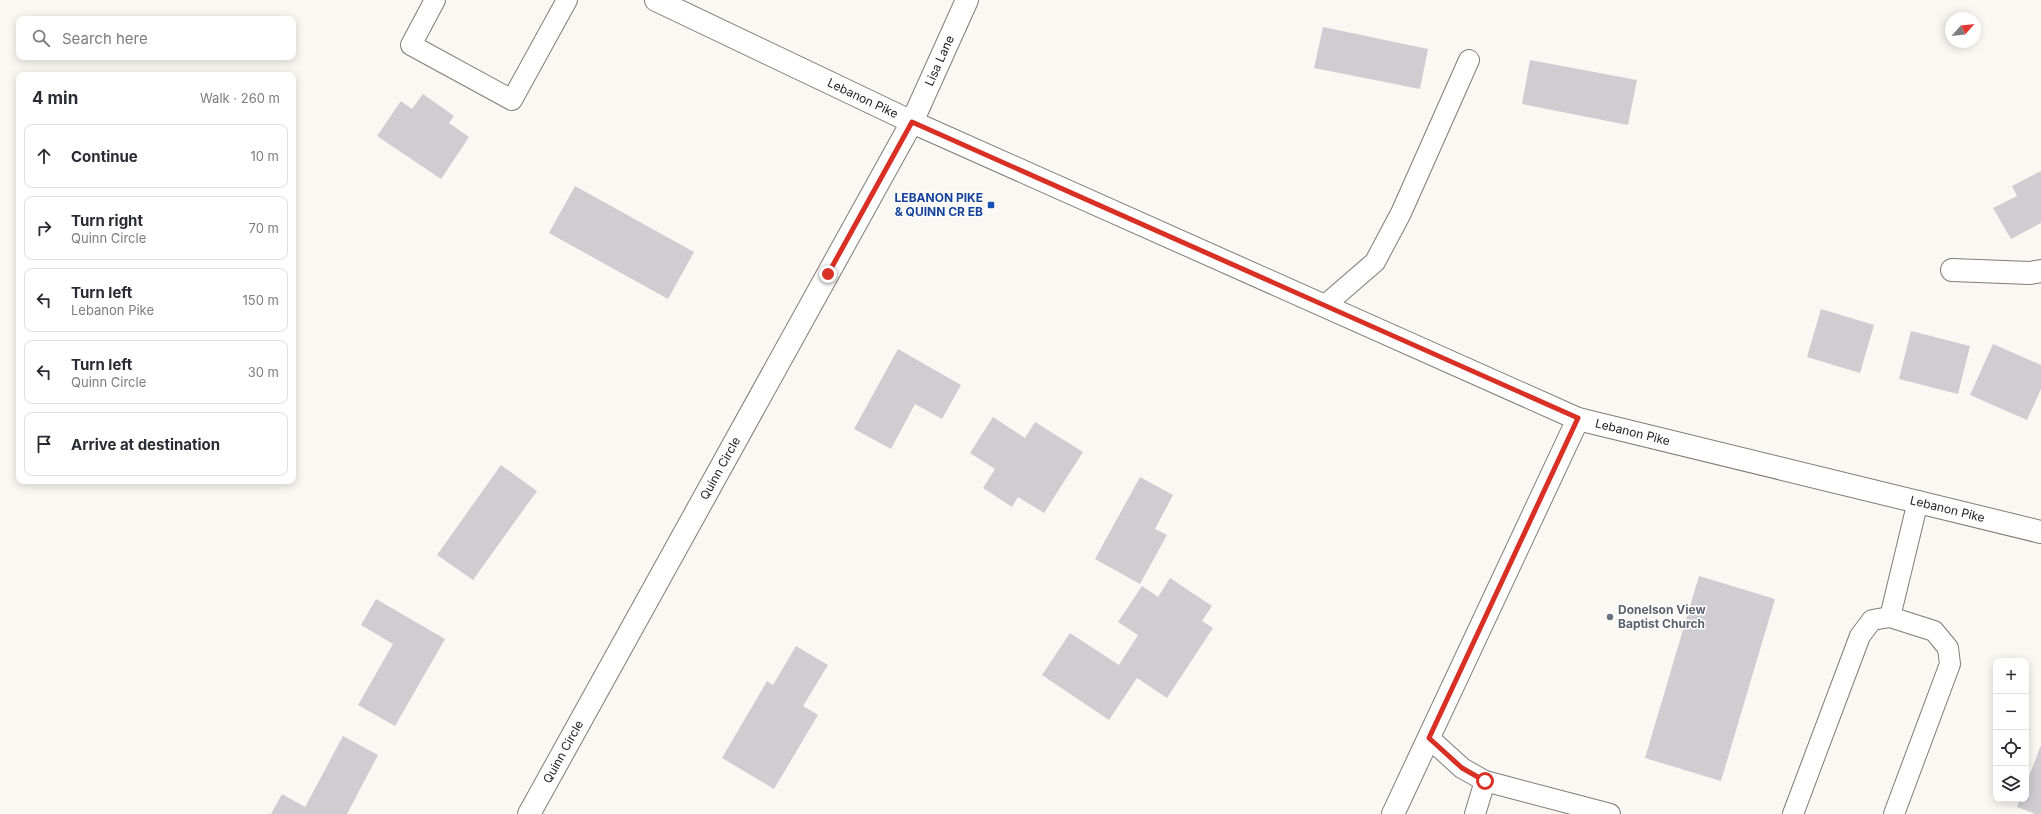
<!DOCTYPE html>
<html lang="en">
<head>
<meta charset="utf-8">
<style>
  :root { --surface:#fff; --page:#f7f7f7; --text:#2b2b33; --muted:#7c7c81; --line:#e1e1e2 }
  body { margin:0; font-family:Inter,sans-serif; background:var(--page); color:var(--text) }
  .controls { position:absolute; right:12px; bottom:12px; display:grid; overflow:hidden; border-radius:8px; box-shadow:0 2px 10px #0003 }
  .controls button { width:36px; height:36px; display:grid; place-items:center; padding:0; border:0; border-bottom:1px solid var(--line); background:var(--surface); color:var(--text); font:20px sans-serif }
  .compass { position:absolute; left:1945px; top:12px; width:36px; height:36px; border-radius:50%; background:var(--surface); box-shadow:0 2px 10px #0003; rotate:63deg }
  .stop { position:absolute; width:12px; height:12px; margin:-9px; border:3px solid #d93025; border-radius:50%; background:#fff }
  .stop.end { background:#d93025; border-color:#fff; box-shadow:0 1px 4px #0008 }
  .list { margin:0; padding:0; list-style:none }
  h2 { display:flex; justify-content:space-between; align-items:center; height:52px; margin:0; padding:0 16px; font-size:17px }
  h2 small { font-size:13px; font-weight:400; color:var(--muted) }
  .list li { display:grid; grid-template-columns:26px 1fr auto; gap:12px; align-items:center; box-sizing:border-box; height:64px; margin:0 8px 8px; padding:0 8px; border:1px solid var(--line); border-radius:8px }
  .list b { display:block; font-size:15px; white-space:nowrap }
  .list p { margin:0; font-size:13px; white-space:nowrap; color:var(--muted) }
  .list em { font-size:13px; font-style:normal; color:var(--muted) }
  .icon { flex:none; width:22px; height:22px; fill:none; stroke:currentColor; stroke-width:2; stroke-linecap:round; stroke-linejoin:round }
  .map { position:relative; flex:none; width:2041px; height:814px; overflow:hidden }
  .search { position:absolute; background:var(--surface); box-shadow:0 2px 10px #0003; left:16px; top:16px; width:280px; height:44px; display:flex; align-items:center; gap:10px; box-sizing:border-box; padding:0 14px; border-radius:8px; color:var(--muted); font-size:15px }
  .panel { position:absolute; background:var(--surface); box-shadow:0 2px 10px #0003; left:16px; top:72px; width:280px; height:412px; border-radius:8px }
  .map>svg:first-child { display:block }
  .building { fill:#d0cdd2 }
  .lines { fill:none; stroke-linecap:round; stroke-linejoin:round }
  .service-casing { stroke:#7f7c78; stroke-width:22 }
  .minor-casing { stroke:#7f7c78; stroke-width:24 }
  .primary-casing { stroke:#7f7c78; stroke-width:24 }
  .service { stroke:#fff; stroke-width:20 }
  .minor { stroke:#fff; stroke-width:22 }
  .primary { stroke:#fff; stroke-width:22 }
  .route { stroke:#d93025; stroke-width:5 }
  .transit-dot { fill:#1a4fb4; stroke:#fff; stroke-width:1.5 }
  .worship-dot { fill:#6b7280; stroke:#fff; stroke-width:1.5 }
  .labels { text-anchor:middle; stroke-width:3; stroke-linejoin:round; paint-order:stroke }
  .street-label { font-size:12px; fill:#1f1e1d; stroke:#fff }
  .transit-label { font-size:12px; font-weight:bold; fill:#164399; stroke:#fff; text-anchor:end }
  .worship-label { font-size:12px; font-weight:bold; fill:#5b616d; stroke:#fff; text-anchor:start }
</style>
</head>
<body>
<div class="map">
<svg width="2041" height="814" viewBox="0 0 2041 814">
  <rect width="100%" height="100%" fill="#fbf8f3"/>
  <g class="building">
    <path d="M1323 27 1428 49 1420 89 1314 68Z"/>
    <path d="M1530 60 1637 80 1628 125 1522 104Z"/>
    <path d="M423 94 454 116 449 123 469 137 441 179 377 136 401 101 412 109Z"/>
    <path d="M2041 171V223L2011 239 1993 208 2017 196 2012 186Z"/>
    <path d="M575 186 694 252 668 299 549 233Z"/>
    <path d="M1821 309 1874 325 1860 373 1807 357Z"/>
    <path d="M1911 331 1970 346 1958 394 1899 379Z"/>
    <path d="M1993 344 2041 365V389L2027 420 1970 395Z"/>
    <path d="M898 349 961 385 942 419 915 404 891 449 854 429Z"/>
    <path d="M993 417 1025 438 1035 422 1083 452 1044 513 1018 497 1012 507 983 488 995 469 970 453Z"/>
    <path d="M501 465 537 491 473 580 437 555Z"/>
    <path d="M1140 477 1173 495 1155 529 1167 535 1140 584 1095 559Z"/>
    <path d="M1699 576 1775 599 1721 781 1645 758Z"/>
    <path d="M1170 578 1212 606 1202 621 1213 628 1167 698 1137 678 1109 720 1042 675 1070 633 1119 665 1138 635 1118 622 1142 586 1158 597Z"/>
    <path d="M376 599 445 639 395 726 358 705 393 644 361 625Z"/>
    <path d="M796 646 828 665 803 706 818 715 774 789 722 758 767 681 773 685Z"/>
    <path d="M343 736 378 755 347 814H271L282 794 305 807Z"/>
    <path d="M2041 745V814H2035L2017 807 2020 799H2026V784Z"/>
  </g>
  <g class="lines">
    <g class="service-casing">
      <g id="service">
        <path d="M435 0 411 45 512 100 567 0"/>
        <path d="M1324 306 1375 262 1401 213 1469 60"/>
        <path d="M1890 617 1918 501"/>
        <path d="M1429 738 1462 768 1485 781 1610 814"/>
        <path d="M1475 814 1485 781"/>
        <path d="M1793 814 1860 636 1872 620 1890 617 1934 631 1948 648 1950 664 1894 814"/>
      </g>
    </g>
    <g class="minor-casing">
      <g id="minor">
        <path d="M1952 270 2030 273 2041 271"/>
        <path id="s1" d="M529 814 912 122 967 0"/>
        <path d="M1393 814 1578 419"/>
      </g>
    </g>
    <g class="primary-casing">
      <g id="primary">
        <path id="s2" d="M656 0 912 122 1578 419 2041 532"/>
      </g>
    </g>
    <use href="#service" class="service"/>
    <use href="#minor" class="minor"/>
    <use href="#primary" class="primary"/>
  </g>
  <g class="lines">
    <path class="route" d="M828 274 912 122 1578 418 1429 738 1462 768 1485 781"/>
  </g>
  <rect class="transit-dot" x="987" y="201" width="8" height="8" rx="2"/>
  <circle class="worship-dot" cx="1610" cy="617" r="4"/>
  <g class="labels">
    <g class="street-label">
      <text dy="4" stroke="none"><textPath href="#s1" startOffset="858">Lisa Lane</textPath></text>
      <text dy="4" stroke="none"><textPath href="#s2" startOffset="229">Lebanon Pike</textPath></text>
      <text dy="4" stroke="none"><textPath href="#s2" startOffset="1069">Lebanon Pike</textPath></text>
      <text dy="4" stroke="none"><textPath href="#s1" startOffset="395">Quinn Circle</textPath></text>
      <text dy="4" stroke="none"><textPath href="#s2" startOffset="1393">Lebanon Pike</textPath></text>
      <text dy="4" stroke="none"><textPath href="#s1" startOffset="71">Quinn Circle</textPath></text>
    </g>
    <g class="transit-label">
      <text x="983" y="202">LEBANON PIKE<tspan x="983" dy="14">&amp; QUINN CR EB</tspan></text>
    </g>
    <g class="worship-label">
      <text x="1618" y="614">Donelson View<tspan x="1618" dy="14">Baptist Church</tspan></text>
    </g>
  </g>
</svg>
<div class="controls">
<button>+</button>
<button>−</button>
<button><svg class="icon" aria-label="locate" viewBox="0 0 24 24"><circle cx="12" cy="12" r="6"/><path d="M12 2v4M12 18v4M2 12h4M18 12h4"/></svg></button>
<button><svg class="icon" aria-label="layers" viewBox="0 0 24 24"><path d="M12 4l9 5-9 5-9-5zM3 14l9 5 9-5"/></svg></button>
</div>
<svg class="compass" viewBox="-18 -18 36 36"><path d="M0-13l5 13h-10z" fill="#e53935"/><path d="M0 13l5-13h-10z" fill="#7c7c81"/></svg>
<div class="stop" style="left:1485px;top:781px"></div>
<div class="stop end" style="left:828px;top:274px"></div>
<div class="search"><svg class="icon" aria-label="search" viewBox="0 0 24 24"><circle cx="10" cy="10" r="6"/><path d="M15 15l6 6"/></svg>Search here</div>
<section class="panel">
<h2>4 min<small>Walk · 260 m</small></h2>
<ul class="list">
<li><svg class="icon" aria-label="ahead" viewBox="0 0 24 24"><path d="M12 20V5M6 11l6-6 6 6"/></svg><div><b>Continue</b></div><em>10 m</em></li>
<li><svg class="icon" aria-label="right" viewBox="0 0 24 24"><path d="M7 20v-9h11M14 6l5 5-5 5"/></svg><div><b>Turn right</b><p>Quinn Circle</p></div><em>70 m</em></li>
<li><svg class="icon" aria-label="left" viewBox="0 0 24 24"><path d="M17 20v-9H6M10 6l-5 5 5 5"/></svg><div><b>Turn left</b><p>Lebanon Pike</p></div><em>150 m</em></li>
<li><svg class="icon" aria-label="left" viewBox="0 0 24 24"><path d="M17 20v-9H6M10 6l-5 5 5 5"/></svg><div><b>Turn left</b><p>Quinn Circle</p></div><em>30 m</em></li>
<li><svg class="icon" aria-label="arrive" viewBox="0 0 24 24"><path d="M6 21V4h12l-3 4 3 4H6"/></svg><div><b>Arrive at destination</b></div></li>
</ul>
</section>
</div>
</body>
</html>
